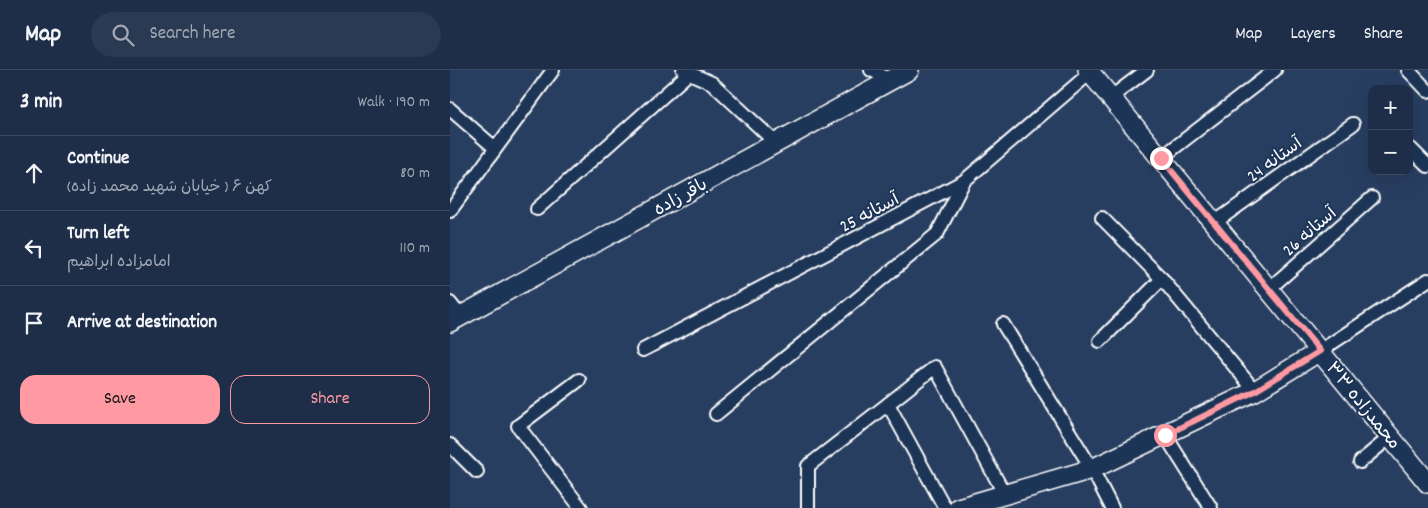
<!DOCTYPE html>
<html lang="en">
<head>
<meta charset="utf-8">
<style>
  :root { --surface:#1e2e49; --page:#2b3a53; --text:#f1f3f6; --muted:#a1a8b4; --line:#3c4a61; --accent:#ff9aa2 }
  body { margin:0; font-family:Dekko,"Playpen Sans Arabic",sans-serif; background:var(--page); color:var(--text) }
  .controls { position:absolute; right:15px; top:15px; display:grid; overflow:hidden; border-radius:10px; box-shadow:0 5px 20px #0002 }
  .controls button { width:45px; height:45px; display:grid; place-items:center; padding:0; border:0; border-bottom:1px solid var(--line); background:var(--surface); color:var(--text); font:25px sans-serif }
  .stop { position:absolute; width:15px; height:15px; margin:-11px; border:4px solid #ff9aa2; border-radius:50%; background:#fff }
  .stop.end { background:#ff9aa2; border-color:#fff; box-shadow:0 1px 5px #0008 }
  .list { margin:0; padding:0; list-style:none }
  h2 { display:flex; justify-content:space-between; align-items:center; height:65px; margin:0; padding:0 20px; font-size:21px }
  h2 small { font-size:16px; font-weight:400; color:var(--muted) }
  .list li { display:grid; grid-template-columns:32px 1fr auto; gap:15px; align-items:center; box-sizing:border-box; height:75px; padding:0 20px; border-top:1px solid var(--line) }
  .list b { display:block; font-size:19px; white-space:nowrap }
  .list p { margin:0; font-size:16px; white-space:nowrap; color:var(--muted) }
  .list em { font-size:16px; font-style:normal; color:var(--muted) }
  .actions { display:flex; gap:10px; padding:15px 20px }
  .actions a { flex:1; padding:11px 0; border:1px solid var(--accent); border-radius:15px; text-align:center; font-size:18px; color:var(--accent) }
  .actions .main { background:var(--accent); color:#111 }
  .icon { flex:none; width:28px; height:28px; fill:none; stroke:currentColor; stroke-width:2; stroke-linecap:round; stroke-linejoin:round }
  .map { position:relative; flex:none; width:978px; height:438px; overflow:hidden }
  header { display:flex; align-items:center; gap:30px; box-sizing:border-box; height:70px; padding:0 25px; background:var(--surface); border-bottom:1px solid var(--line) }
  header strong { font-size:24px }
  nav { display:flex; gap:28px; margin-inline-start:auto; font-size:18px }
  .search { width:350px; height:45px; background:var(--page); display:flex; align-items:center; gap:12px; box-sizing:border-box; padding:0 18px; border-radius:28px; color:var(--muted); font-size:19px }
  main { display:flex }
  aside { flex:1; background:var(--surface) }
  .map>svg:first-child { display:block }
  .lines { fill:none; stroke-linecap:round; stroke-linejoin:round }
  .street-casing { stroke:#fff; stroke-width:16 }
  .secondary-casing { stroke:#fff; stroke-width:22 }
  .street { stroke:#1d3557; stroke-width:12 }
  .secondary { stroke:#1d3557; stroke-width:19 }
  .route { stroke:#ff9aa2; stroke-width:6 }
  .labels { text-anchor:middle; stroke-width:4; stroke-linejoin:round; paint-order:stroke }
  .street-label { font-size:18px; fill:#fff; stroke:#1d3557 }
</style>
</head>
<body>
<header>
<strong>Map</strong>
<div class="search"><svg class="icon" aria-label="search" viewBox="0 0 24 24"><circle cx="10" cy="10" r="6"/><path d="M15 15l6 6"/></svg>Search here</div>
<nav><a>Map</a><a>Layers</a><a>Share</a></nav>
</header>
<main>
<aside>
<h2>3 min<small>Walk · 190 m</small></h2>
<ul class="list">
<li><svg class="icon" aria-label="ahead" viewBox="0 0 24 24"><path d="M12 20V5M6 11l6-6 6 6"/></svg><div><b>Continue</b><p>کهن ۶ ( خیابان شهید محمد زاده)</p></div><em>80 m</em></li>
<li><svg class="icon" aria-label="left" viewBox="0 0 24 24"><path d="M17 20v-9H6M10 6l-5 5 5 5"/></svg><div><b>Turn left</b><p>امامزاده ابراهیم</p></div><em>110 m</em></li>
<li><svg class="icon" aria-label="arrive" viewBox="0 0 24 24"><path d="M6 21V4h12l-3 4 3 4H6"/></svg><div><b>Arrive at destination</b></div></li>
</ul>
<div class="actions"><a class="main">Save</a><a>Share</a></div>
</aside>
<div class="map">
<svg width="978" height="438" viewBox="0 0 978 438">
  <rect width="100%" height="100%" fill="#283e61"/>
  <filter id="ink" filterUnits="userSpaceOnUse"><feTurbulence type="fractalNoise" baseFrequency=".02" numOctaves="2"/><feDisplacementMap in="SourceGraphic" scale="10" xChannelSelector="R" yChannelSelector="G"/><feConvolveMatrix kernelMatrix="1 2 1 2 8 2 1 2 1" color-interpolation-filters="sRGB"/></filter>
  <g filter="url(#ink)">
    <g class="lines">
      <g class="street-casing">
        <g id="street">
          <path d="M233 0 262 13 326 73"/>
          <path d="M421 0 441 10"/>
          <path d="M958 0 978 21"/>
          <path d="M660 28 697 0"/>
          <path d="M0 39 45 78"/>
          <path d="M961 79 978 96"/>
          <path d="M711 88 825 0"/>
          <path d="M87 139 239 3"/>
          <path d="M0 141 103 0"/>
          <path d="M652 148 712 209 805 321"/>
          <path d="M764 153 903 54"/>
          <path d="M819 219 922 128"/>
          <path d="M0 233 10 246"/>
          <path d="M553 254 642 399 662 438"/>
          <path d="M650 271 712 209"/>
          <path d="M193 280 514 111 640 3"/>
          <path d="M870 281 978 210"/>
          <path d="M129 310 68 356 131 438"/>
          <path d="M266 344 487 164 514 111"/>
          <path d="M715 365 761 438"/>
          <path d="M0 375 27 402"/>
          <path d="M910 392 940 367"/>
          <path d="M358 438V396L438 334"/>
          <path d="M495 438 438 334 485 297 554 423"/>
        </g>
      </g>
      <g class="secondary-casing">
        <g id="secondary">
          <path d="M638 0 978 413"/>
          <path d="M0 252 459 0"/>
          <path d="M508 438 642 399 805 321 870 281"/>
        </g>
      </g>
      <use href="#street" class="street"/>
      <use href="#secondary" class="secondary"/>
    </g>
  </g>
  <g class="lines" filter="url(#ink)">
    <path class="route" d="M711 88 870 281 805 321 715 365"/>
  </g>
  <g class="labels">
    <g class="street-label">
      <text transform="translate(824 89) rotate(-36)" y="6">آستانه 24</text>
      <text transform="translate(230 126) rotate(-29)" y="6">باقر زاده</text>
      <text transform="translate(419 142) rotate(-28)" y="6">آستانه 25</text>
      <text transform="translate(859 161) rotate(-41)" y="6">آستانه 26</text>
      <text transform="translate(914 335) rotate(51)" y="6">محمدزاده ۳۳</text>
    </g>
  </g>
</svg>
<div class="controls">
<button>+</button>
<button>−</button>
</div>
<div class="stop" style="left:715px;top:365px"></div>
<div class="stop end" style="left:711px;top:88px"></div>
</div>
</main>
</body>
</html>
